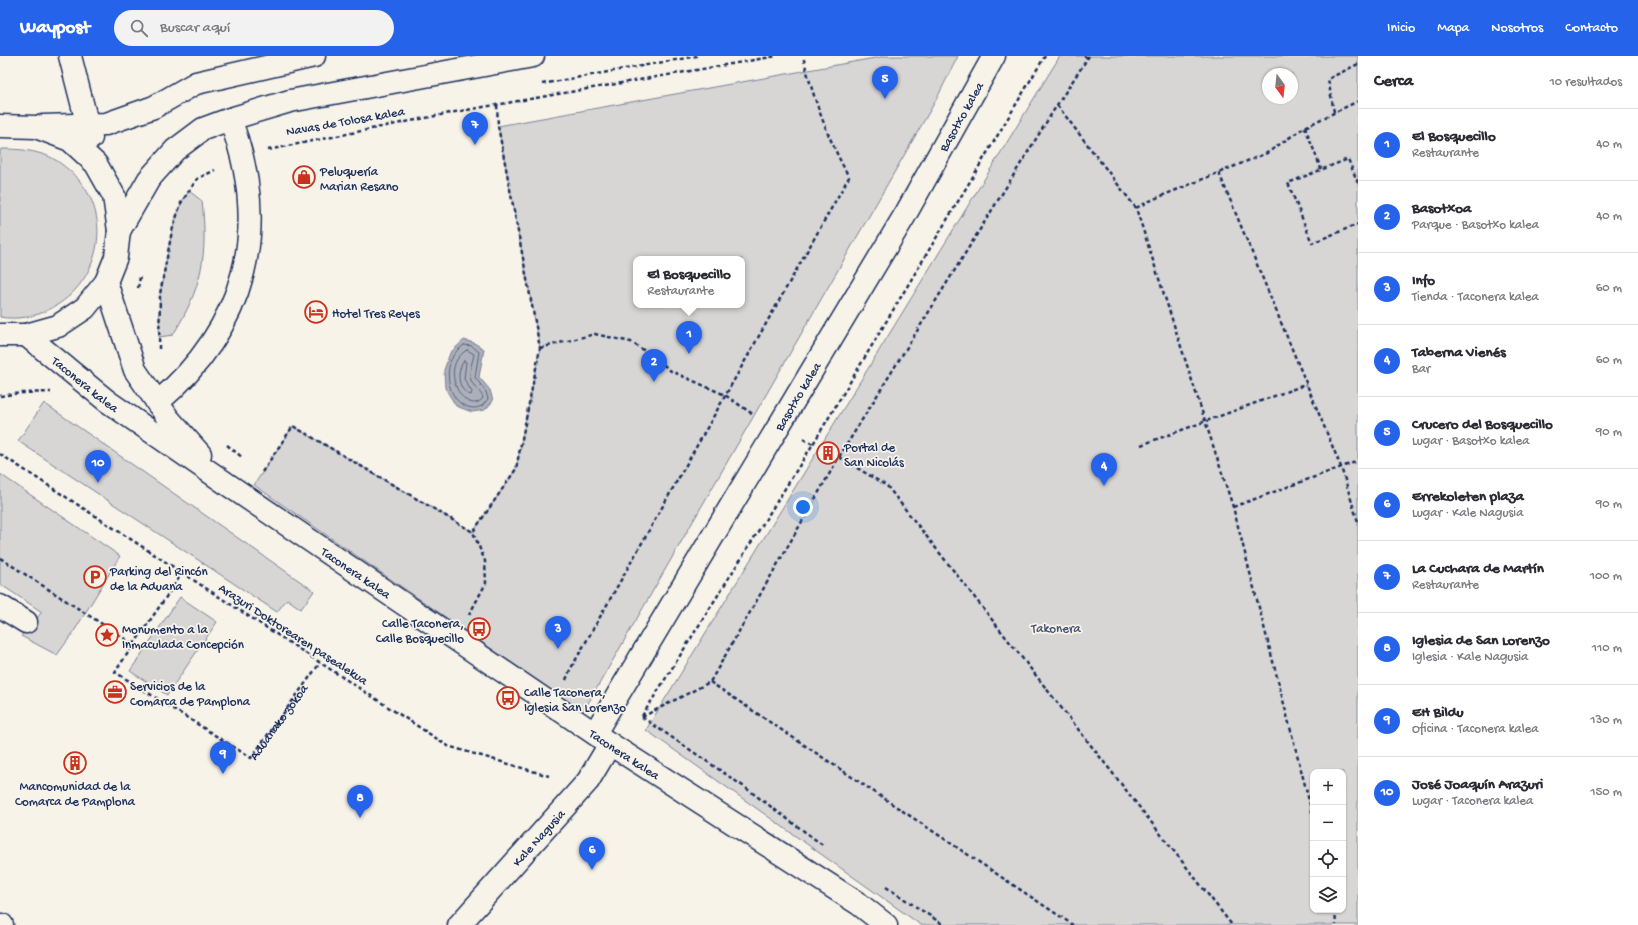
<!DOCTYPE html>
<html lang="es">
<head>
<meta charset="utf-8">
<style>
  :root { --surface:#fff; --page:#f2f2f3; --text:#2b2b33; --muted:#7c7c81; --line:#e1e1e2; --accent:#2563eb }
  body { margin:0; font-family:"Gochi Hand",sans-serif; background:var(--page); color:var(--text) }
  .controls { position:absolute; right:12px; bottom:12px; display:grid; overflow:hidden; border-radius:8px; box-shadow:0 1px 3px #0004 }
  .controls button { width:36px; height:36px; display:grid; place-items:center; padding:0; border:0; border-bottom:1px solid var(--line); background:var(--surface); color:var(--text); font:20px sans-serif }
  .compass { position:absolute; left:1262px; top:12px; width:36px; height:36px; border-radius:50%; background:var(--surface); box-shadow:0 1px 3px #0004; rotate:165deg }
  .you { position:absolute; left:803px; top:451px; width:14px; height:14px; margin:-10px; border:3px solid #fff; border-radius:50%; background:#1a73e8; box-shadow:0 0 0 6px #1a73e833 }
  .badge { display:grid; place-items:center; width:26px; height:26px; border-radius:50%; background:var(--accent); color:#fff; font-size:13px; font-weight:700 }
  .pin { position:absolute; translate:-50% -33px; filter:drop-shadow(0 1px 2px #0008) }
  .pin::after { content:''; position:absolute; top:21px; width:14px; height:12px; background:inherit; clip-path:polygon(0 0,100% 0,50% 100%) }
  .popup { position:absolute; left:633px; top:200px; width:112px; height:52px; box-sizing:border-box; display:grid; place-content:center; border-radius:8px; background:var(--surface); filter:drop-shadow(0 1px 3px #0005); font-size:13px; white-space:nowrap; color:var(--muted) }
  .popup b { font-size:15px; color:var(--text) }
  .popup::after { content:''; position:absolute; left:50%; top:100%; margin-left:-8px; border:8px solid transparent; border-top-color:var(--surface) }
  .list { margin:0; padding:0; list-style:none }
  h2 { display:flex; justify-content:space-between; align-items:center; height:52px; margin:0; padding:0 16px; font-size:17px }
  h2 small { font-size:13px; font-weight:400; color:var(--muted) }
  .list li { display:grid; grid-template-columns:26px 1fr auto; gap:12px; align-items:center; box-sizing:border-box; height:72px; padding:0 16px; border-top:1px solid var(--line) }
  .list b { display:block; font-size:15px; white-space:nowrap }
  .list p { margin:0; font-size:13px; white-space:nowrap; color:var(--muted) }
  .list em { font-size:13px; font-style:normal; color:var(--muted) }
  .icon { flex:none; width:22px; height:22px; fill:none; stroke:currentColor; stroke-width:2; stroke-linecap:round; stroke-linejoin:round }
  .map { position:relative; flex:none; width:1358px; height:869px; overflow:hidden }
  header { display:flex; align-items:center; gap:24px; box-sizing:border-box; height:56px; padding:0 20px; background:var(--accent); color:#fff }
  header strong { font-size:19px }
  nav { display:flex; gap:22px; margin-inline-start:auto; font-size:14px }
  .search { width:280px; height:36px; background:var(--page); display:flex; align-items:center; gap:10px; box-sizing:border-box; padding:0 14px; border-radius:22px; color:var(--muted); font-size:15px }
  main { display:flex }
  aside { flex:1; background:var(--surface) }
  .map>svg:first-child { display:block }
  .green { fill:#d7d6d4; stroke:#798299; fill-rule:evenodd }
  .water { fill:#acb0b9; stroke:#727c95 }
  .lines { fill:none; stroke-linecap:round; stroke-linejoin:round }
  .shore { stroke:#556382; stroke-width:1 }
  .minor-casing { stroke:#1b2f5e; stroke-width:25 }
  .path { stroke:#1b2f5e; stroke-width:2.5; stroke-dasharray:4 3; stroke-linecap:butt }
  .minor { stroke:#f7f3e8; stroke-width:22 }
  .labels { text-anchor:middle; stroke-width:3.5; stroke-linejoin:round; paint-order:stroke }
  .street-label { font-size:13px; fill:#1b2f5e; stroke:#f7f3e8 }
  .poi-label { font-size:13px; fill:#1b2f5e; stroke:#f7f3e8; text-anchor:start }
  .park-label { font-size:13px; fill:#415076; stroke:#f7f3e8 }
</style>
</head>
<body>
<header>
<strong>Waypost</strong>
<div class="search"><svg class="icon" aria-label="search" viewBox="0 0 24 24"><circle cx="10" cy="10" r="6"/><path d="M15 15l6 6"/></svg>Buscar aquí</div>
<nav><a>Inicio</a><a>Mapa</a><a>Nosotros</a><a>Contacto</a></nav>
</header>
<main>
<div class="map">
<svg width="1358" height="869" viewBox="0 0 1358 869">
  <rect width="100%" height="100%" fill="#f7f3e8"/>
  <filter id="ink" filterUnits="userSpaceOnUse"><feTurbulence type="fractalNoise" baseFrequency=".025" numOctaves="2"/><feDisplacementMap in="SourceGraphic" scale="8" xChannelSelector="R" yChannelSelector="G"/><feConvolveMatrix kernelMatrix="1 2 1 2 8 2 1 2 1" color-interpolation-filters="sRGB"/></filter>
  <g filter="url(#ink)">
    <g class="green">
      <path d="M886 0H958L936 44 583 656 254 429 293 370 473 476 516 413 540 292 498 70ZM636 203H742V249H636Z"/>
      <path d="M1060 0H1358V869H921L646 674ZM1268 18H1292V42H1268ZM1313 716H1343V854H1313Z"/>
      <path d="M3 93C17 93 29 94 42 98 53 101 62 108 70 115 116 155 102 227 50 253 36 261 16 264 0 261V94Z"/>
      <path d="M189 135 202 145C208 201 202 231 173 279L159 281 160 238 165 210 172 175 181 147Z"/>
      <path d="M44 347 314 535 301 553 287 543 277 556 18 385Z"/>
      <path d="M0 418 120 500 73 577 57 599 21 580 42 556 0 528Z"/>
      <path d="M180 541 217 566 167 639 130 615Z"/>
    </g>
    <path class="water" d="M464 284 474 287 484 293 479 321 490 334 493 345 485 354 472 356 456 350 445 332 444 314 450 297Z"/>
    <g class="lines">
      <g class="shore">
        <path d="M464 289 472 290 479 296 475 321 486 336 488 343 482 350C479 351 476 352 473 352 449 350 443 317 453 300 455 296 460 292 464 289Z"/>
        <path d="M467 294 474 298C473 305 468 316 471 324 473 331 481 335 483 342 467 363 435 312 467 294Z"/>
        <path d="M464 305 466 306 464 323 472 336 471 339C457 335 456 314 464 305Z"/>
      </g>
      <g class="minor-casing">
        <g id="minor">
          <path d="M70 0 91 82"/>
          <path d="M0 70 36 71 70 84 96 108 114 140 119 175 116 201 106 226 85 252 58 270 26 279H0"/>
          <path d="M43 70 106 68 154 51 196 27 314 0"/>
          <path d="M119 175 149 123 175 94 203 73 230 63 290 45 533 0"/>
          <path d="M106 226 135 314 168 362 200 398"/>
          <path id="s2" d="M26 279 107 345 227 428 610 688 859 848 886 869"/>
          <path d="M157 347C246 271 272 173 230 63"/>
          <path d="M0 550 26 566"/>
          <path id="s3" d="M595 677 905 159 994 0"/>
          <path d="M0 869H2"/>
          <path id="s4" d="M459 869 588 725 610 688"/>
        </g>
      </g>
      <g class="path">
        <path d="M1084 0 1088 2"/>
        <path d="M542 28 697 0"/>
        <path d="M1057 49 1136 152 1233 451 1313 760"/>
        <path d="M1334 56 1328 23 1358 8"/>
        <path d="M1305 71 1321 113"/>
        <path d="M268 94 455 56 777 0"/>
        <path d="M1219 117 1341 411 1358 466"/>
        <path d="M1358 127 1348 103 1288 127 1312 187 1358 168"/>
        <path d="M1136 152 1154 143 1267 97 1305 71 1358 45"/>
        <path d="M138 232 140 221"/>
        <path d="M540 292 595 278 631 286 654 301 671 315 725 339 754 359"/>
        <path d="M159 293 160 238 172 175 181 147 197 123 215 114"/>
        <path d="M0 340 22 337 51 336"/>
        <path d="M803 383 813 388"/>
        <path d="M227 389 243 402"/>
        <path d="M1141 389 1307 328"/>
        <path d="M0 398 448 690 549 720"/>
        <path d="M839 401 887 430 1232 869"/>
        <path d="M262 416 293 370 473 476"/>
        <path d="M1233 451 1358 405"/>
        <path d="M0 502 133 588"/>
        <path id="s1" d="M183 516 115 616 251 702 320 607"/>
        <path d="M469 559 486 527 485 505 473 476 516 413 540 292 498 70 497 48"/>
        <path d="M566 624 570 614 849 121C828 83 813 42 803 0"/>
        <path d="M710 626 1073 869"/>
        <path d="M642 660 813 388 1045 0"/>
        <path d="M642 661 710 626 839 401 1057 49 1089 0"/>
        <path d="M642 661 743 730 824 790"/>
        <path d="M886 831 944 869"/>
        <path d="M1335 854 1336 869"/>
      </g>
      <use href="#minor" class="minor"/>
    </g>
  </g>
  <defs>
    <g id="shop-ring" transform="scale(1.15)"><circle r="9.5" fill="#f7f3e8" stroke="#c8321e" stroke-width="1.5"/><path d="M-5-2.5h2.3a2.7 3.5 0 0 1 5.4 0H5L5.5 6h-11ZM-1.5-2.5h3a1.5 2.3 0 0 0-3 0Z" fill="#c8321e"/></g>
    <g id="hotel-ring" transform="scale(1.15)"><circle r="9.5" fill="#f7f3e8" stroke="#c8321e" stroke-width="1.5"/><path d="M-6-4.5h1.5V1H6V5H4.5V3h-9V5H-6ZM-4 0a1.8 1.8 0 1 1 3.6 0ZM.5 0V-2.5h3Q6-2.5 6 0Z" fill="#c8321e"/></g>
    <g id="building-ring" transform="scale(1.15)"><circle r="9.5" fill="#f7f3e8" stroke="#c8321e" stroke-width="1.5"/><path d="M-4-6H4V6H1V3H-1V6H-4ZM-2.5-4.3h1.7v1.8h-1.7ZM.8-4.3h1.7v1.8H.8ZM-2.5-1h1.7V.8h-1.7ZM.8-1h1.7V.8H.8Z" fill="#c8321e"/></g>
    <g id="parking-ring" transform="scale(1.15)"><circle r="9.5" fill="#f7f3e8" stroke="#c8321e" stroke-width="1.5"/><path d="M-3.5-5.5H1a3.5 3.5 0 0 1 0 7H-1V5.5H-3.5ZM-1-3.4V-.6H.8a1.4 1.4 0 0 0 0-2.8Z" fill="#c8321e"/></g>
    <g id="bus-ring" transform="scale(1.15)"><circle r="9.5" fill="#f7f3e8" stroke="#c8321e" stroke-width="1.5"/><path d="M-5-6H5V4H4V6H2V4H-2V6H-4V4H-5ZM-3.5-4V0h7V-4ZM-3.5 1.2v1.5H-2V1.2ZM2 1.2v1.5H3.5V1.2Z" fill="#c8321e"/></g>
    <g id="sight-ring" transform="scale(1.15)"><circle r="9.5" fill="#f7f3e8" stroke="#c8321e" stroke-width="1.5"/><path d="M0-6L1.8-2.2L6-1.7L2.9 1.2L3.7 5.4L0 3.3L-3.7 5.4L-2.9 1.2L-6-1.7L-1.8-2.2Z" fill="#c8321e"/></g>
    <g id="office-ring" transform="scale(1.15)"><circle r="9.5" fill="#f7f3e8" stroke="#c8321e" stroke-width="1.5"/><path d="M-6-3h4V-5.5h4V-3h4V5H-6ZM-1-4.5V-3h2v-1.5ZM-6 0V1H6V0Z" fill="#c8321e"/></g>
  </defs>
  <g fill-rule="evenodd">
    <use href="#shop-ring" x="304" y="121"/>
    <use href="#hotel-ring" x="316" y="256"/>
    <use href="#building-ring" x="828" y="397"/>
    <use href="#parking-ring" x="95" y="521"/>
    <use href="#bus-ring" x="479" y="573"/>
    <use href="#sight-ring" x="107" y="579"/>
    <use href="#office-ring" x="115" y="636"/>
    <use href="#bus-ring" x="508" y="642"/>
    <use href="#building-ring" x="75" y="707"/>
  </g>
  <g class="labels">
    <g class="street-label">
      <text dy="5" stroke="none"><textPath href="#s3" startOffset="717">Basotxo kalea</textPath></text>
      <text transform="translate(345 64) rotate(-10)" y="5">Navas de Tolosa kalea</text>
      <text dy="5" stroke="none"><textPath href="#s2" startOffset="77">Taconera kalea</textPath></text>
      <text dy="5" stroke="none"><textPath href="#s3" startOffset="393">Basotxo kalea</textPath></text>
      <text dy="5" stroke="none"><textPath href="#s2" startOffset="407">Taconera kalea</textPath></text>
      <text transform="translate(294 577) rotate(33)" y="5">Arazuri Doktorearen pasealekua</text>
      <text dy="5" stroke="none"><textPath href="#s1" startOffset="327">Aduanako zokoa</textPath></text>
      <text dy="5" stroke="none"><textPath href="#s2" startOffset="731">Taconera kalea</textPath></text>
      <text dy="5" stroke="none"><textPath href="#s4" startOffset="118">Kale Nagusia</textPath></text>
    </g>
    <g class="poi-label">
      <text x="320" y="119">Peluquería<tspan x="320" dy="15">Marian Resano</tspan></text>
      <text x="332" y="261">Hotel Tres Reyes</text>
      <text x="844" y="395">Portal de<tspan x="844" dy="15">San Nicolás</tspan></text>
      <text x="110" y="519">Parking del Rincón<tspan x="110" dy="15">de la Aduana</tspan></text>
      <text x="464" y="571" text-anchor="end">Calle Taconera,<tspan x="464" dy="15">Calle Bosquecillo</tspan></text>
      <text x="122" y="577">Monumento a la<tspan x="122" dy="15">Inmaculada Concepción</tspan></text>
      <text x="130" y="634">Servicios de la<tspan x="130" dy="15">Comarca de Pamplona</tspan></text>
      <text x="524" y="640">Calle Taconera,<tspan x="524" dy="15">Iglesia San Lorenzo</tspan></text>
      <text x="75" y="734" text-anchor="middle">Mancomunidad de la<tspan x="75" dy="15">Comarca de Pamplona</tspan></text>
    </g>
    <g class="park-label">
      <text x="1056" y="576">Takonera</text>
    </g>
  </g>
</svg>
<div class="controls">
<button>+</button>
<button>−</button>
<button><svg class="icon" aria-label="locate" viewBox="0 0 24 24"><circle cx="12" cy="12" r="6"/><path d="M12 2v4M12 18v4M2 12h4M18 12h4"/></svg></button>
<button><svg class="icon" aria-label="layers" viewBox="0 0 24 24"><path d="M12 4l9 5-9 5-9-5zM3 14l9 5 9-5"/></svg></button>
</div>
<svg class="compass" viewBox="-18 -18 36 36"><path d="M0-13l5 13h-10z" fill="#e53935"/><path d="M0 13l5-13h-10z" fill="#7c7c81"/></svg>
<div class="you"></div>
<div class="pin badge" style="left:689px;top:298px">1</div>
<div class="popup"><b>El Bosquecillo</b>Restaurante</div>
<div class="pin badge" style="left:654px;top:326px">2</div>
<div class="pin badge" style="left:558px;top:593px">3</div>
<div class="pin badge" style="left:1104px;top:430px">4</div>
<div class="pin badge" style="left:885px;top:43px">5</div>
<div class="pin badge" style="left:592px;top:814px">6</div>
<div class="pin badge" style="left:475px;top:89px">7</div>
<div class="pin badge" style="left:360px;top:762px">8</div>
<div class="pin badge" style="left:223px;top:718px">9</div>
<div class="pin badge" style="left:98px;top:427px">10</div>
</div>
<aside>
<h2>Cerca<small>10 resultados</small></h2>
<ul class="list">
<li><span class="badge">1</span><div><b>El Bosquecillo</b><p>Restaurante</p></div><em>40 m</em></li>
<li><span class="badge">2</span><div><b>Basotxoa</b><p>Parque · Basotxo kalea</p></div><em>40 m</em></li>
<li><span class="badge">3</span><div><b>Info</b><p>Tienda · Taconera kalea</p></div><em>60 m</em></li>
<li><span class="badge">4</span><div><b>Taberna Vienés</b><p>Bar</p></div><em>60 m</em></li>
<li><span class="badge">5</span><div><b>Crucero del Bosquecillo</b><p>Lugar · Basotxo kalea</p></div><em>90 m</em></li>
<li><span class="badge">6</span><div><b>Errekoleten plaza</b><p>Lugar · Kale Nagusia</p></div><em>90 m</em></li>
<li><span class="badge">7</span><div><b>La Cuchara de Martín</b><p>Restaurante</p></div><em>100 m</em></li>
<li><span class="badge">8</span><div><b>Iglesia de San Lorenzo</b><p>Iglesia · Kale Nagusia</p></div><em>110 m</em></li>
<li><span class="badge">9</span><div><b>EH Bildu</b><p>Oficina · Taconera kalea</p></div><em>130 m</em></li>
<li><span class="badge">10</span><div><b>José Joaquín Arazuri</b><p>Lugar · Taconera kalea</p></div><em>150 m</em></li>
</ul>
</aside>
</main>
</body>
</html>
